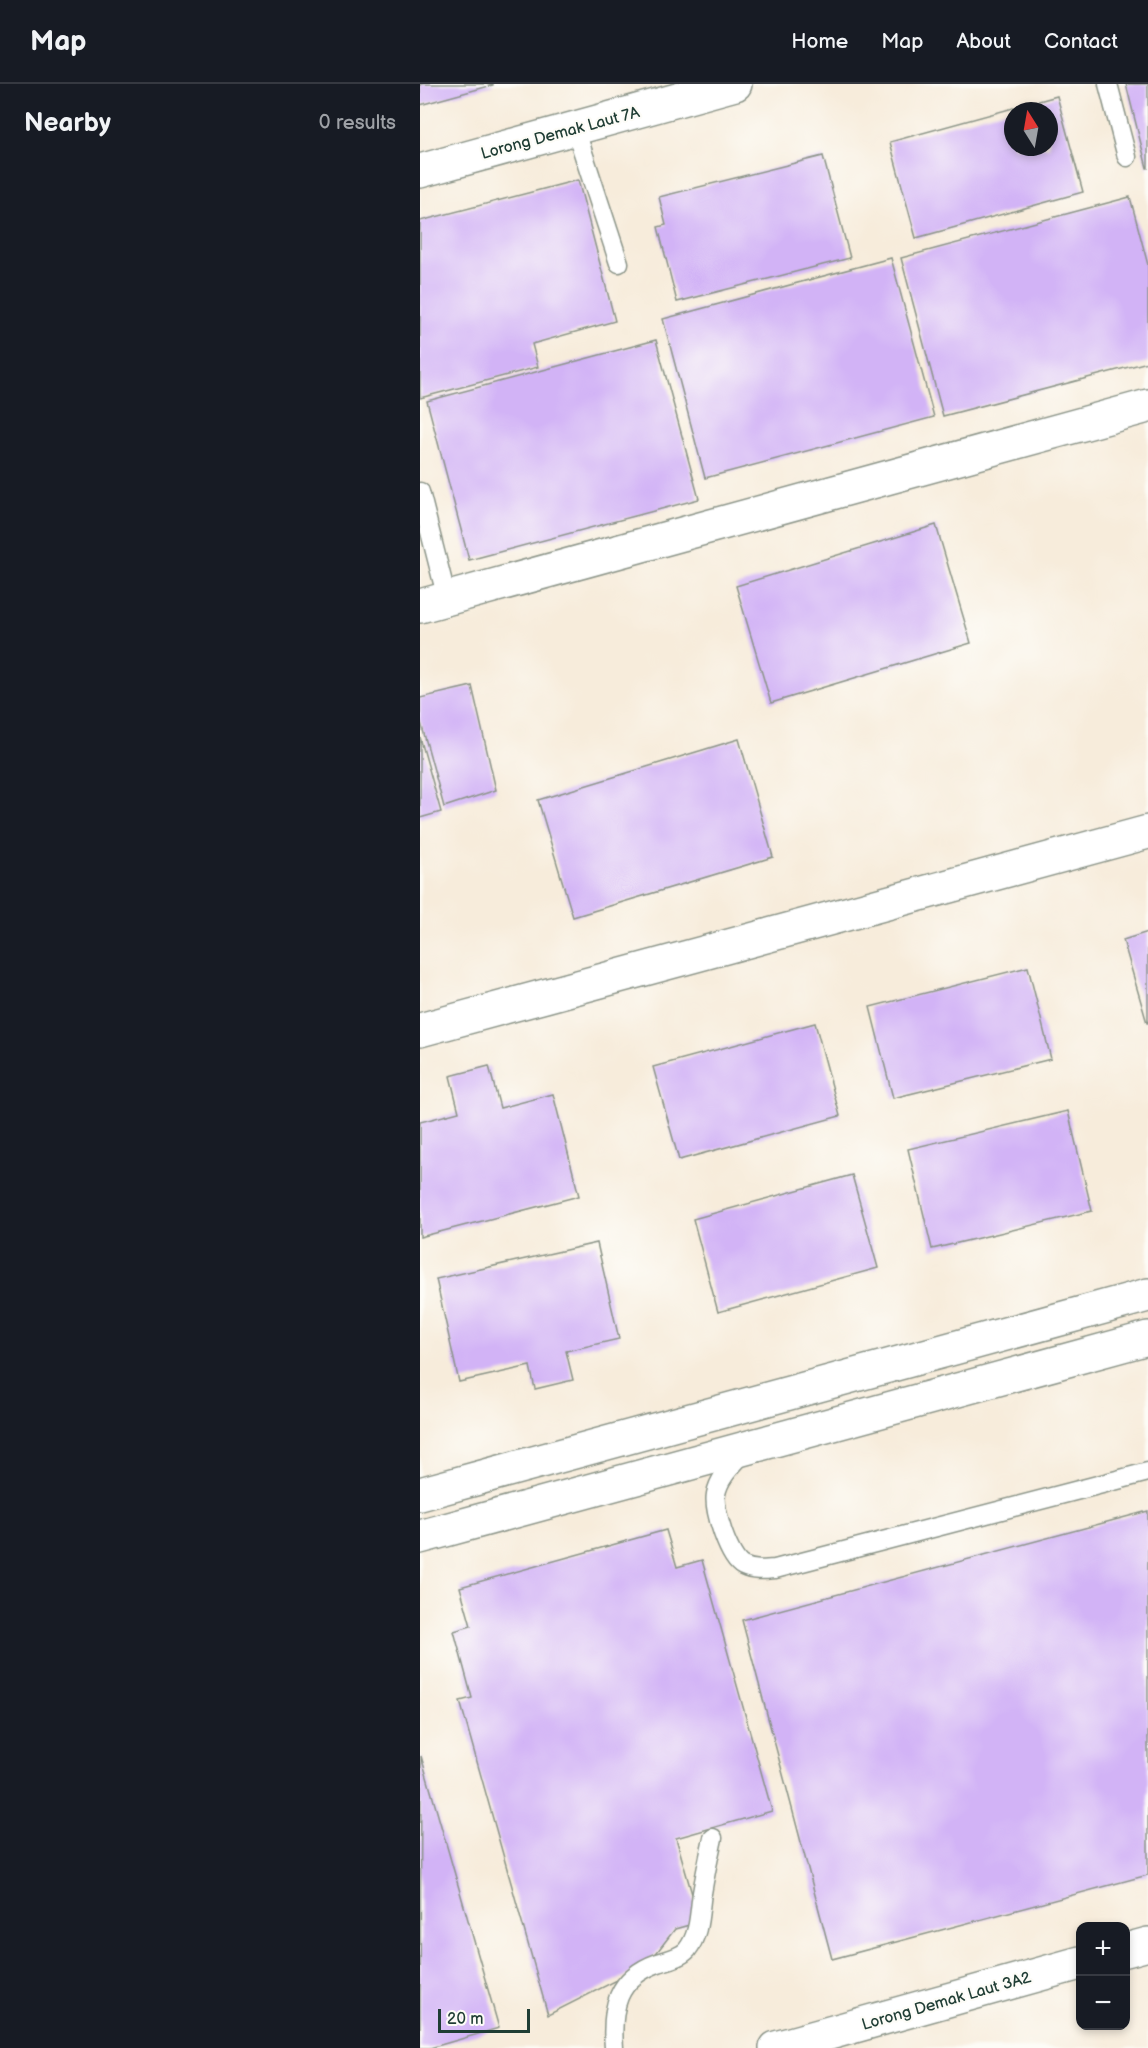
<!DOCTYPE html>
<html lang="en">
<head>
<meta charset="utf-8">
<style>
  :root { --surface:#171b24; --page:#20242c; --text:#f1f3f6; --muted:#9ea1a6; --line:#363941 }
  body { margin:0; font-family:"Balsamiq Sans",sans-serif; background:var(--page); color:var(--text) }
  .controls { position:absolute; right:18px; bottom:18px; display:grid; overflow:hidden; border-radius:12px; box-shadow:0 3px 9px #0003 }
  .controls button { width:54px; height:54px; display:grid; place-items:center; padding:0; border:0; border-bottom:2px solid var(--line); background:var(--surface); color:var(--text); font:30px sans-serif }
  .compass { position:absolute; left:584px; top:18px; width:54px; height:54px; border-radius:50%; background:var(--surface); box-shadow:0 3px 9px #0003; rotate:349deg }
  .scale { position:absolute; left:18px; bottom:15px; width:92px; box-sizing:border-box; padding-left:6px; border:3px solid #1f3d34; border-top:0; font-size:16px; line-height:21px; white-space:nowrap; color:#1f3d34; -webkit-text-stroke:4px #fdfcf7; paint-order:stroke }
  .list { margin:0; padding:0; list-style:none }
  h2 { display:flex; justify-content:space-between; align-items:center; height:78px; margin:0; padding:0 24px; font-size:26px }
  h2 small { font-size:20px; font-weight:400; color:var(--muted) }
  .map { position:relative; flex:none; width:728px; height:1964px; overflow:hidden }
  header { display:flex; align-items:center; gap:36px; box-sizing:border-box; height:84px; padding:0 30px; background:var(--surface); border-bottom:2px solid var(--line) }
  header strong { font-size:28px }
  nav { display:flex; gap:33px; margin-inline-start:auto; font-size:21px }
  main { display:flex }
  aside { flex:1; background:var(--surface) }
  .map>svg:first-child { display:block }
  .building { fill:#d2b3f6; fill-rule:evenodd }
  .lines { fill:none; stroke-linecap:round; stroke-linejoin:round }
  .service-casing { stroke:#8b9488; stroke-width:21 }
  .minor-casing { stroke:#8b9488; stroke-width:36 }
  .service { stroke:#fff; stroke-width:18 }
  .minor { stroke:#fff; stroke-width:33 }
  .labels { text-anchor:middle; stroke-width:4.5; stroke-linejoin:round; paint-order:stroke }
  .street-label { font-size:16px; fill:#1f3d34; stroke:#fdfcf7 }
</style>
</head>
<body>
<header>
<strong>Map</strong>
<nav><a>Home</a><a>Map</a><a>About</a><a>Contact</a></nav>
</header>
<main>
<aside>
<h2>Nearby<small>0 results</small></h2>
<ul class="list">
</ul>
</aside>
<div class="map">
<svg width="728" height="1964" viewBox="0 0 728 1964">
  <rect width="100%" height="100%" fill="#fdfcf7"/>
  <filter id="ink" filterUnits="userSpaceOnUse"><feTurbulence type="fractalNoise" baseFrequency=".0167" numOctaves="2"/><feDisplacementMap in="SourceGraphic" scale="12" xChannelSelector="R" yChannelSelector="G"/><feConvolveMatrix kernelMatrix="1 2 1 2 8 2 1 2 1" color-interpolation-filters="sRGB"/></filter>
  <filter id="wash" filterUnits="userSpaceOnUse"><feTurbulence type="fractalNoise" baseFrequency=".008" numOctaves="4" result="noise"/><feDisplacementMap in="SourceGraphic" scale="24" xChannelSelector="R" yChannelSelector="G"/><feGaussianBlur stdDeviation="1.35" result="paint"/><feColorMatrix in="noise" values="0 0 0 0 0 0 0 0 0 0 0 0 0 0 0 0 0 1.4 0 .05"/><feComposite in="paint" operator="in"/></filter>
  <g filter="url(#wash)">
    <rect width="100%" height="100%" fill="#f7ecdb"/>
    <g id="blocks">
      <g class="building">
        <path d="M0 0H73V1L0 21Z"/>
        <path d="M706 0H728V84H727Z"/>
        <path d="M637 12 663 108 496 154 470 58ZM593 27H629V63H593Z"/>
        <path d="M403 72 430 174 257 218 238 143 246 141 239 113Z"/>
        <path d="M158 96 195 237 112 260 118 283 0 314V137Z"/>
        <path d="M710 113 728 181V278L523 332 481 174Z"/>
        <path d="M471 174 514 333 285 394 243 235Z"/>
        <path d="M236 256 279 415 49 476 7 317Z"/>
        <path d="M516 441 551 559 351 619 316 502Z"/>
        <path d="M52 602 76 706 24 723 0 635V614Z"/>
        <path d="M0 653 21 728 0 734Z"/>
        <path d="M319 655 353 773 153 833 118 716Z"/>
        <path d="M728 848V939H727L703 856Z"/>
        <path d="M608 883 631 975 473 1014 450 923Z"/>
        <path d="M395 939 420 1032 259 1076 233 983Z"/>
        <path d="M69 982 80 1024 133 1010 159 1112 0 1153V1038L39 1028 30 992Z"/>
        <path d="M648 1027 672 1127 512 1165 488 1065Z"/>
        <path d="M432 1091 458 1184 298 1228 273 1135Z"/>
        <path d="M177 1159 199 1255 146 1267 153 1296 115 1305 110 1282 39 1298 16 1195Z"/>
        <path d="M728 1427V1791L412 1875 322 1536Z"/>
        <path d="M246 1446 257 1483 282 1476 352 1727 256 1754 280 1838 255 1845 227 1881 128 1931 40 1617 52 1614 34 1547 51 1542 40 1503Z"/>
        <path d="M1 1672 79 1944 10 1964H0Z"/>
      </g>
    </g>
  </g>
  <g filter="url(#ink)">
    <use href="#blocks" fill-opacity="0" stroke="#8b9488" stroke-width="1.5"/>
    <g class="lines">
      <g class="service-casing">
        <g id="service">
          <path d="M688 0 707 73"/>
          <path d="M155 44 199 179"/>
          <path d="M0 408 27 515"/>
          <path d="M324 1368C313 1381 299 1393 296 1410 293 1426 309 1475 323 1482 333 1487 344 1486 355 1485L728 1388"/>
          <path d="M194 1964C191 1924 196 1894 238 1879 247 1876 261 1873 267 1866 280 1850 279 1828 282 1809 285 1791 289 1772 293 1754"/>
        </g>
      </g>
      <g class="minor-casing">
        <g id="minor">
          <path d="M0 87 315 0"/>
          <path d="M0 522 728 322"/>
          <path d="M0 946 728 748"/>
          <path d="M0 1410 728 1211"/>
          <path d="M0 1453 728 1254"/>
          <path d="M706 1866 728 1860"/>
          <path d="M356 1964 660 1879"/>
        </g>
      </g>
      <use href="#service" class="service"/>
      <use href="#minor" class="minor"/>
    </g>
  </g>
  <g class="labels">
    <g class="street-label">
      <text transform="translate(140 48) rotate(-15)" y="6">Lorong Demak Laut 7A</text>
      <text transform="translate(526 1916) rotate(-16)" y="6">Lorong Demak Laut 3A2</text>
    </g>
  </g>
</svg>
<div class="controls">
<button>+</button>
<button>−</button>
</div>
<svg class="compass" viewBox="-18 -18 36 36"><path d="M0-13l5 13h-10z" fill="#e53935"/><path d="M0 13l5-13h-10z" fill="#9ea1a6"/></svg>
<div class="scale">20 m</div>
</div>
</main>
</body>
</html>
